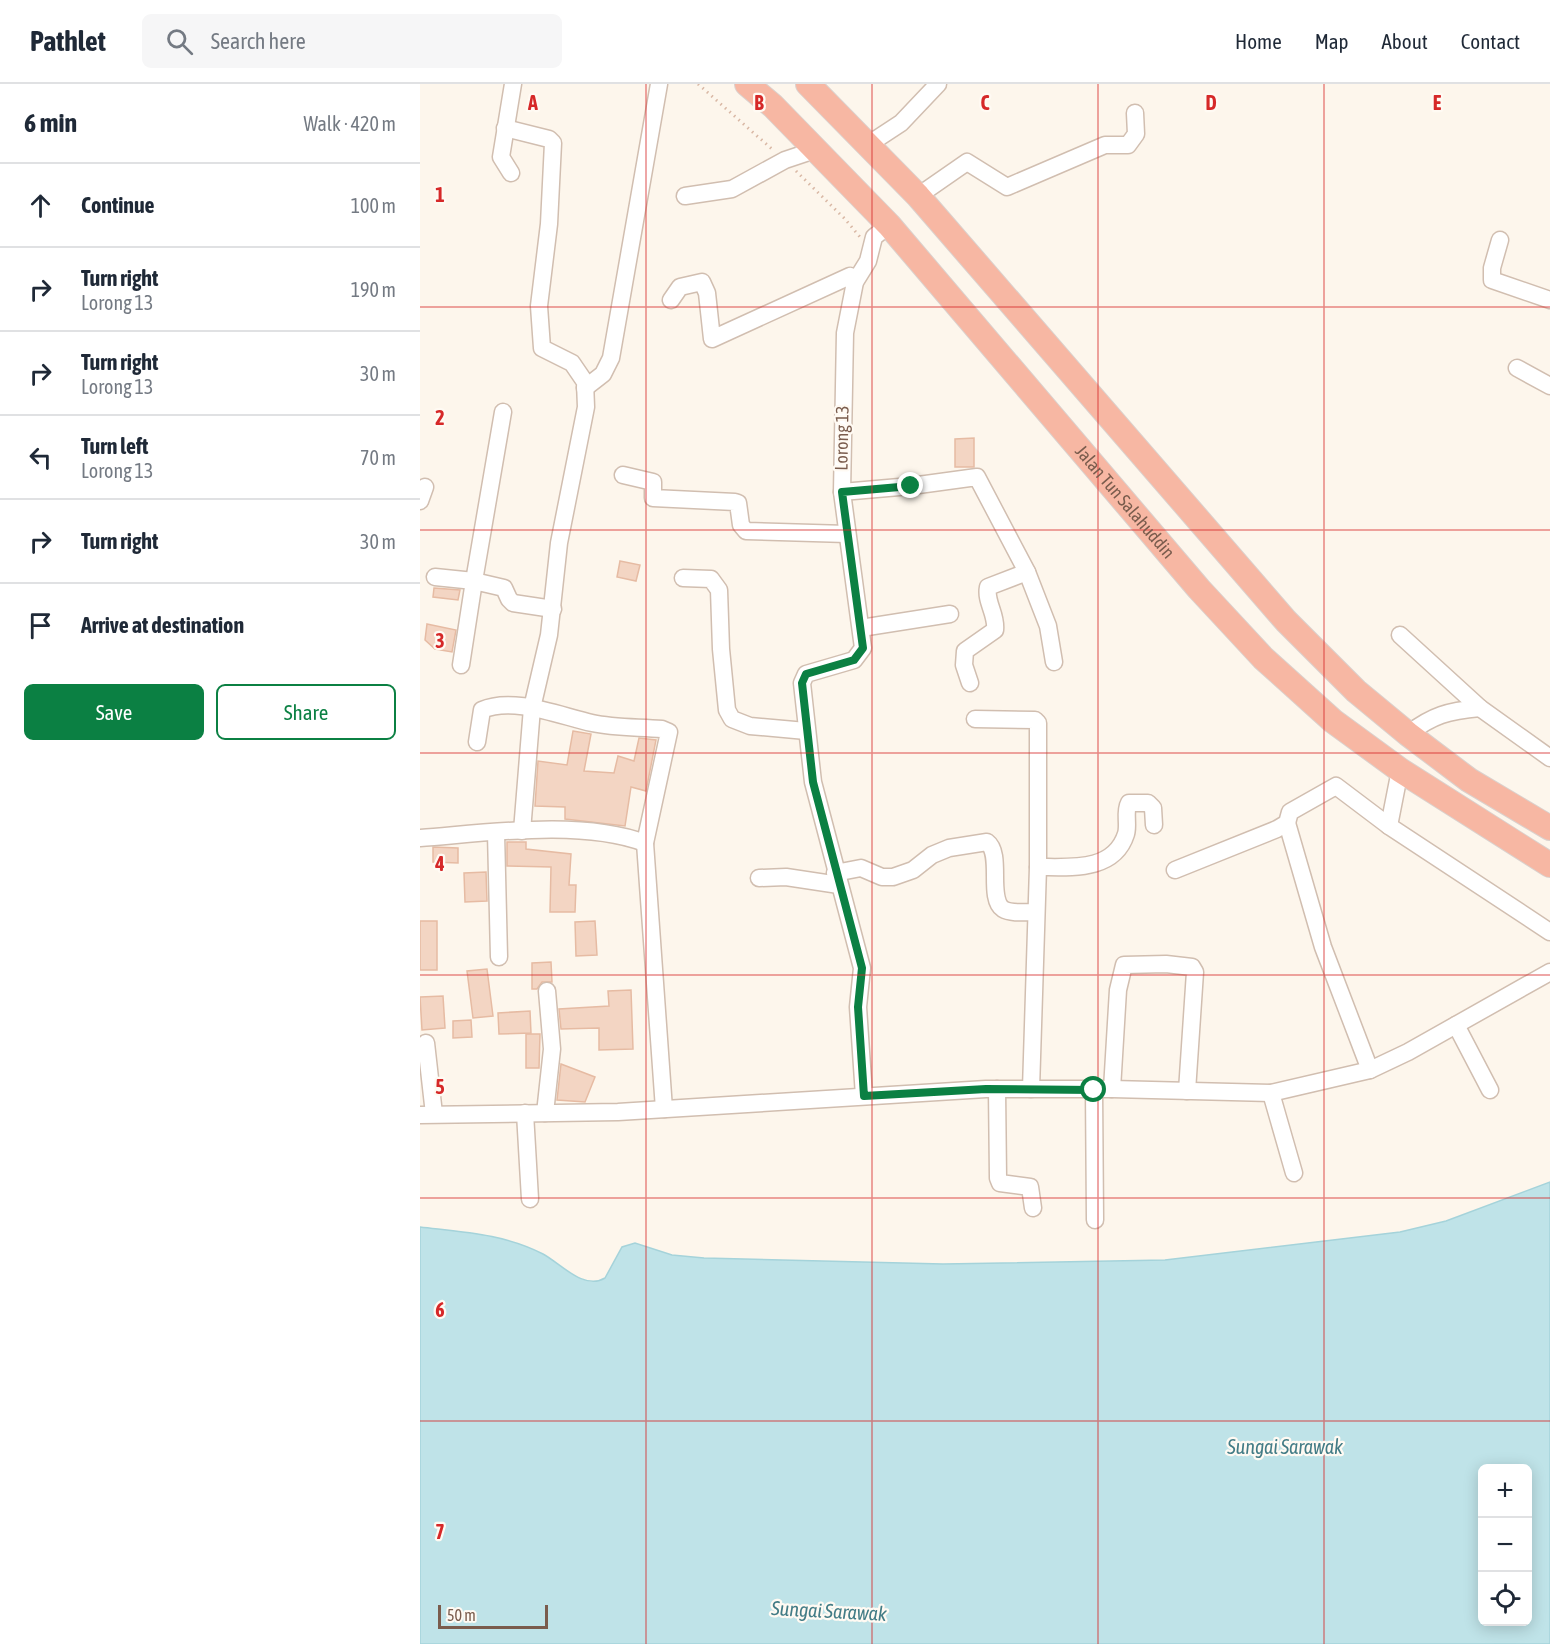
<!DOCTYPE html>
<html lang="en">
<head>
<meta charset="utf-8">
<style>
  :root { --surface:#fff; --page:#f6f6f7; --text:#1f2937; --muted:#747a83; --line:#e0e1e3; --accent:#0b8043 }
  body { margin:0; font-family:"Asap Condensed",sans-serif; background:var(--page); color:var(--text) }
  .controls { position:absolute; right:18px; bottom:18px; display:grid; overflow:hidden; border-radius:9px; box-shadow:0 3px 15px #0003 }
  .controls button { width:54px; height:54px; display:grid; place-items:center; padding:0; border:0; border-bottom:2px solid var(--line); background:var(--surface); color:var(--text); font:30px sans-serif }
  .scale { position:absolute; left:18px; bottom:15px; width:110px; box-sizing:border-box; padding-left:6px; border:3px solid #7a5c4d; border-top:0; font-size:16px; line-height:21px; white-space:nowrap; color:#7a5c4d; -webkit-text-stroke:4px #fffaf3; paint-order:stroke }
  .stop { position:absolute; width:18px; height:18px; margin:-14px; border:4px solid #0b8043; border-radius:50%; background:#fff }
  .stop.end { background:#0b8043; border-color:#fff; box-shadow:0 2px 6px #0008 }
  .list { margin:0; padding:0; list-style:none }
  h2 { display:flex; justify-content:space-between; align-items:center; height:78px; margin:0; padding:0 24px; font-size:26px }
  h2 small { font-size:20px; font-weight:400; color:var(--muted) }
  .list li { display:grid; grid-template-columns:39px 1fr auto; gap:18px; align-items:center; box-sizing:border-box; height:84px; padding:0 24px; border-top:2px solid var(--line) }
  .list b { display:block; font-size:22px; white-space:nowrap }
  .list p { margin:0; font-size:20px; white-space:nowrap; color:var(--muted) }
  .list em { font-size:20px; font-style:normal; color:var(--muted) }
  .actions { display:flex; gap:12px; padding:18px 24px }
  .actions a { flex:1; padding:14px 0; border:2px solid var(--accent); border-radius:9px; text-align:center; font-size:21px; color:var(--accent) }
  .actions .main { background:var(--accent); color:#fff }
  .icon { flex:none; width:33px; height:33px; fill:none; stroke:currentColor; stroke-width:2; stroke-linecap:round; stroke-linejoin:round }
  .map { position:relative; flex:none; width:1130px; height:1560px; overflow:hidden }
  header { display:flex; align-items:center; gap:36px; box-sizing:border-box; height:84px; padding:0 30px; background:var(--surface); border-bottom:2px solid var(--line) }
  header strong { font-size:28px }
  nav { display:flex; gap:33px; margin-inline-start:auto; font-size:21px }
  .search { width:420px; height:54px; background:var(--page); display:flex; align-items:center; gap:15px; box-sizing:border-box; padding:0 21px; border-radius:9px; color:var(--muted); font-size:22px }
  main { display:flex }
  aside { flex:1; background:var(--surface) }
  .map>svg:first-child { display:block }
  .water { fill:#bfe3e8; stroke:#a5d3da; stroke-width:1.5; fill-rule:evenodd }
  .building { fill:#f3d5c3; stroke:#e6bba3; stroke-width:1.5 }
  .lines { fill:none; stroke-linecap:round; stroke-linejoin:round }
  .minor-casing { stroke:#d1beb0; stroke-width:19 }
  .highway-casing { stroke:#dad1cd; stroke-width:26 }
  .path { stroke:#d9b8a5; stroke-width:3; stroke-dasharray:1.5 4.5; stroke-linecap:butt }
  .minor { stroke:#fff; stroke-width:16 }
  .highway { stroke:#f7b7a3; stroke-width:24 }
  .route { stroke:#0b8043; stroke-width:8 }
  .grid { fill:none; stroke:#d62828; stroke-width:1.5; stroke-opacity:0.55 }
  .labels { text-anchor:middle; stroke-width:4.5; stroke-linejoin:round; paint-order:stroke }
  .street-label { font-size:18px; fill:#7a5c4d; stroke:#fffaf3 }
  .water-label { font-size:20px; font-style:italic; fill:#437c86; stroke:#fffaf3 }
  .grid-label { font-size:20px; text-anchor:middle; font-weight:bold; fill:#d62828; stroke:#fffaf3; stroke-width:4.5; stroke-linejoin:round; paint-order:stroke }
</style>
</head>
<body>
<header>
<strong>Pathlet</strong>
<div class="search"><svg class="icon" aria-label="search" viewBox="0 0 24 24"><circle cx="10" cy="10" r="6"/><path d="M15 15l6 6"/></svg>Search here</div>
<nav><a>Home</a><a>Map</a><a>About</a><a>Contact</a></nav>
</header>
<main>
<aside>
<h2>6 min<small>Walk · 420 m</small></h2>
<ul class="list">
<li><svg class="icon" aria-label="ahead" viewBox="0 0 24 24"><path d="M12 20V5M6 11l6-6 6 6"/></svg><div><b>Continue</b></div><em>100 m</em></li>
<li><svg class="icon" aria-label="right" viewBox="0 0 24 24"><path d="M7 20v-9h11M14 6l5 5-5 5"/></svg><div><b>Turn right</b><p>Lorong 13</p></div><em>190 m</em></li>
<li><svg class="icon" aria-label="right" viewBox="0 0 24 24"><path d="M7 20v-9h11M14 6l5 5-5 5"/></svg><div><b>Turn right</b><p>Lorong 13</p></div><em>30 m</em></li>
<li><svg class="icon" aria-label="left" viewBox="0 0 24 24"><path d="M17 20v-9H6M10 6l-5 5 5 5"/></svg><div><b>Turn left</b><p>Lorong 13</p></div><em>70 m</em></li>
<li><svg class="icon" aria-label="right" viewBox="0 0 24 24"><path d="M7 20v-9h11M14 6l5 5-5 5"/></svg><div><b>Turn right</b></div><em>30 m</em></li>
<li><svg class="icon" aria-label="arrive" viewBox="0 0 24 24"><path d="M6 21V4h12l-3 4 3 4H6"/></svg><div><b>Arrive at destination</b></div></li>
</ul>
<div class="actions"><a class="main">Save</a><a>Share</a></div>
</aside>
<div class="map">
<svg width="1130" height="1560" viewBox="0 0 1130 1560">
  <rect width="100%" height="100%" fill="#fdf6ec"/>
  <path class="water" d="M1130 1098V1560H0V1143C42 1148 85 1150 123 1170 140 1179 164 1207 185 1194L202 1163 215 1159 252 1171 284 1174 523 1180 745 1176 980 1148 1026 1137ZM1062 1384H1108V1538H1062Z"/>
  <g class="building">
    <path d="M554 354V383H535V355Z"/>
    <path d="M200 477 220 481 216 497 197 493Z"/>
    <path d="M14 504 40 506 38 516 13 513Z"/>
    <path d="M7 540 36 546 32 568 15 565 5 556Z"/>
    <path d="M153 647 171 650 164 687 194 689 198 672 214 677 219 654 236 656 226 707 211 703 205 742 145 735V723L115 722 118 677 147 681Z"/>
    <path d="M87 758H106V765L151 770 149 801H156L155 828H130L131 783 87 782Z"/>
    <path d="M13 763 38 764V779L13 778Z"/>
    <path d="M66 788 67 817 45 818 44 789Z"/>
    <rect x="0" y="837" width="17" height="49"/>
    <path d="M175 837 177 871 156 872 155 838Z"/>
    <path d="M131 878 132 898H122L117 905H112V879Z"/>
    <path d="M67 885 73 932 53 934 47 887Z"/>
    <path d="M211 906 213 965 179 966V944L141 945 139 925 189 922 188 907Z"/>
    <path d="M23 912 25 944 2 946 0 913Z"/>
    <path d="M110 927 111 949 79 950 78 929Z"/>
    <path d="M51 936 52 953 33 954V937Z"/>
    <path d="M106 950H120L119 984H106Z"/>
    <path d="M141 980 175 993 165 1018 137 1016Z"/>
  </g>
  <g class="lines">
    <g class="minor-casing">
      <g id="minor">
        <path d="M85 44 129 55 133 59 129 140 119 222 122 264 152 279 165 298 166 323 139 459 129 551 112 624 102 747"/>
        <path d="M449 60 481 39 518 0"/>
        <path d="M91 89 81 73 93 0"/>
        <path d="M265 112 312 105 365 76 395 66"/>
        <path d="M498 112 547 78 587 103 685 61H708L716 50 715 29"/>
        <path d="M1080 156 1072 184V196L1130 216"/>
        <path d="M251 216 260 203 282 198 287 209 292 255 430 192 435 198"/>
        <path d="M1097 284 1130 302"/>
        <path d="M165 304 183 290 191 274 239 0"/>
        <path d="M203 391 233 398V414L315 418 318 419 321 441 326 447 427 450"/>
        <path d="M422 408 491 402 557 393 607 488 628 542 634 578"/>
        <path d="M0 417 5 403"/>
        <path d="M15 493 54 497 83 328"/>
        <path d="M263 494 291 495 299 506 301 565 307 626 312 635 330 642 386 647"/>
        <path d="M441 544 530 530"/>
        <path d="M980 551 1060 624 1130 674"/>
        <path d="M41 581 54 497 84 504 89 515 93 519 133 525"/>
        <path d="M550 599 544 581 545 567 575 546C577 530 565 518 568 503L607 488"/>
        <path d="M555 635 615 636 618 639V783L611 1005"/>
        <path d="M988 650C1013 631 1028 627 1060 624"/>
        <path d="M57 658 62 626C93 612 140 632 172 639 194 644 219 643 242 645L249 648 225 759 244 1025"/>
        <path d="M980 686 969 742 1130 848"/>
        <path d="M867 739 903 863 950 986"/>
        <path d="M76 749 79 873"/>
        <path d="M0 754C67 749 162 735 225 759"/>
        <path d="M618 783C650 783 694 788 706 750 709 740 704 728 709 719H728L733 724 734 741"/>
        <path d="M755 786 857 745 867 739 870 728 916 702 969 742"/>
        <path d="M415 789 441 784 462 793H473L493 786 512 771 529 764 567 758C583 770 567 814 583 825 591 830 607 828 616 828"/>
        <path d="M339 794 366 793 419 801"/>
        <path d="M1036 941 1070 1006"/>
        <path d="M6 959 14 1030"/>
        <path d="M577 1005 578 1094 580 1099 610 1103 613 1124"/>
        <path d="M692 1005 698 906 704 881 746 880 772 883 775 888 767 1007"/>
        <path d="M674 1006 675 1136"/>
        <path d="M851 1009 874 1089"/>
        <path d="M444 1012 438 923 442 884 393 698 382 599 386 590 434 576 443 564 422 408 425 249 435 198 448 177 454 153 469 141"/>
        <path d="M105 1029 110 1115"/>
        <path d="M125 1029 132 965 127 907"/>
        <path d="M0 1031 198 1028 566 1005H692L851 1009 950 986 988 968 1130 888"/>
      </g>
    </g>
    <g class="highway-casing">
      <g id="highway">
        <path id="s1" d="M327 0 353 22 469 141 779 505 843 574 913 637 980 686 1130 781"/>
        <path d="M388 0 498 112 866 537 936 607 988 650 1049 696 1130 744"/>
      </g>
    </g>
    <g class="path">
      <path d="M278 0 353 66"/>
      <path d="M376 87 425 135 440 153"/>
    </g>
    <use href="#minor" class="minor"/>
    <use href="#highway" class="highway"/>
  </g>
  <g class="lines">
    <path class="route" d="M491 402 422 408 443 564 434 576 386 590 382 599 393 698 442 884 438 923 444 1012 566 1005 674 1006"/>
  </g>
  <path class="grid" d="M226 0V1560M452 0V1560M678 0V1560M904 0V1560M0 223H1130M0 446H1130M0 669H1130M0 891H1130M0 1114H1130M0 1337H1130"/>
  <g class="labels">
    <g class="street-label">
      <text transform="translate(422 354) rotate(-89)" y="6">Lorong 13</text>
      <text dy="6" stroke="none"><textPath href="#s1" startOffset="564">Jalan Tun Salahuddin</textPath></text>
    </g>
    <g class="water-label">
      <text x="865" y="1370">Sungai Sarawak</text>
      <text transform="translate(409 1527) rotate(3)" y="7">Sungai Sarawak</text>
    </g>
  </g>
  <g class="grid-label">
    <text x="113" y="26">A</text>
    <text x="339" y="26">B</text>
    <text x="565" y="26">C</text>
    <text x="791" y="26">D</text>
    <text x="1017" y="26">E</text>
    <text x="20" y="118">1</text>
    <text x="20" y="341">2</text>
    <text x="20" y="564">3</text>
    <text x="20" y="787">4</text>
    <text x="20" y="1010">5</text>
    <text x="20" y="1233">6</text>
    <text x="20" y="1455">7</text>
  </g>
</svg>
<div class="controls">
<button>+</button>
<button>−</button>
<button><svg class="icon" aria-label="locate" viewBox="0 0 24 24"><circle cx="12" cy="12" r="6"/><path d="M12 2v4M12 18v4M2 12h4M18 12h4"/></svg></button>
</div>
<div class="scale">50 m</div>
<div class="stop" style="left:674px;top:1006px"></div>
<div class="stop end" style="left:491px;top:402px"></div>
</div>
</main>
</body>
</html>
